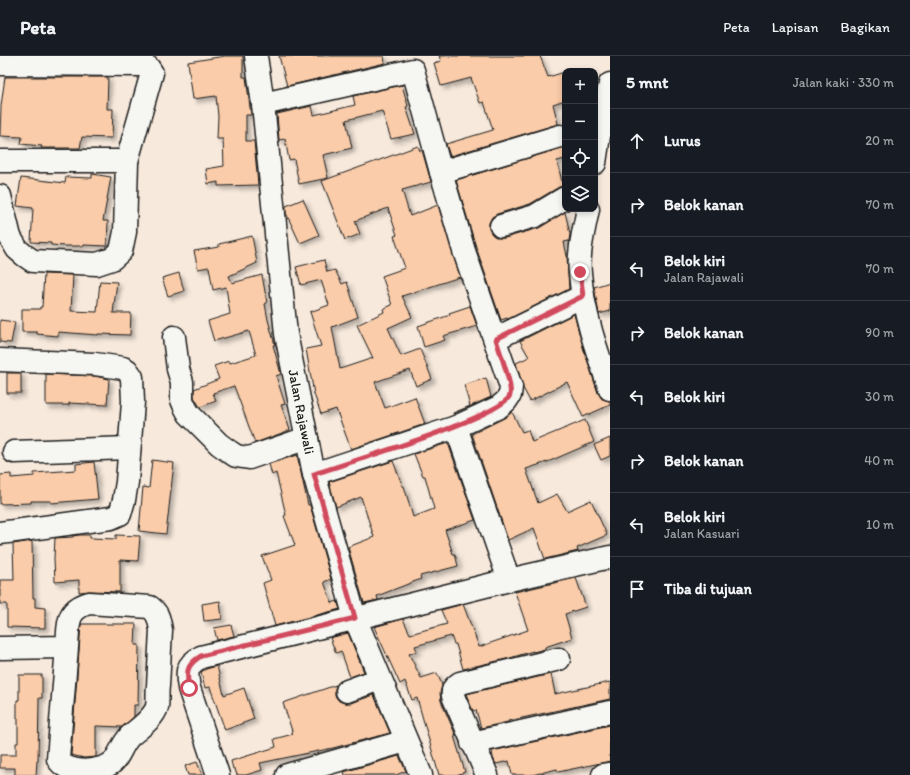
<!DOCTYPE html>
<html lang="id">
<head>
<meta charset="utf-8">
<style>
  :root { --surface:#171b24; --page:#20242c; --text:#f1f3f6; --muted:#9ea1a6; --line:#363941 }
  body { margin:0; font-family:Itim,sans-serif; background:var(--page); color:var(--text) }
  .controls { position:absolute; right:12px; top:12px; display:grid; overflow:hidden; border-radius:8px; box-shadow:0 2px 6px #0003 }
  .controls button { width:36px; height:36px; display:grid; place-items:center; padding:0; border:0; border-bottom:1px solid var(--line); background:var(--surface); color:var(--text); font:20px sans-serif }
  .stop { position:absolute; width:12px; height:12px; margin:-9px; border:3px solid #d1495b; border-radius:50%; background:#fff }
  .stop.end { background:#d1495b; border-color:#fff; box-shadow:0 1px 4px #0008 }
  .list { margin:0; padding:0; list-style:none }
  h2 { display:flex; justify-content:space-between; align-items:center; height:52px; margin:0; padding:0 16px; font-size:17px }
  h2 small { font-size:13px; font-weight:400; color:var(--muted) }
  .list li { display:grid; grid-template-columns:26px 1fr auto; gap:12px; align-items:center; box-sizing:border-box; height:64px; padding:0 16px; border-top:1px solid var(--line) }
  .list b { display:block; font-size:15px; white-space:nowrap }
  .list p { margin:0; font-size:13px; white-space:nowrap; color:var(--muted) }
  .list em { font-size:13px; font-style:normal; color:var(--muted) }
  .icon { flex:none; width:22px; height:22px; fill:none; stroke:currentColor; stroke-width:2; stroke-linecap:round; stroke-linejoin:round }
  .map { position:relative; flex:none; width:610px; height:719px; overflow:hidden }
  header { display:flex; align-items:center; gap:24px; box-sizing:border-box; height:56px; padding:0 20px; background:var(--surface); border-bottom:1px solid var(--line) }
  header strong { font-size:19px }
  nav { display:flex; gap:22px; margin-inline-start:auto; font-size:14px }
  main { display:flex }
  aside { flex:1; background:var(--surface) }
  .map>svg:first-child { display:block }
  .building { fill:#facca9; stroke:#1c1c1c; filter:url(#shadow) }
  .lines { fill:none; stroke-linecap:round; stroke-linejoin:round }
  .minor-casing { stroke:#1c1c1c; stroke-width:25 }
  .minor { stroke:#f6f6f2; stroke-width:22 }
  .route { stroke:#d1495b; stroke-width:5 }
  .labels { text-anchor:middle; stroke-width:3; stroke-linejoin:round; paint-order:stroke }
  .street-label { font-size:14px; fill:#1c1c1c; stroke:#f6f6f2 }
</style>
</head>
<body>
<header>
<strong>Peta</strong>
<nav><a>Peta</a><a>Lapisan</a><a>Bagikan</a></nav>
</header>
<main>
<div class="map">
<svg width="610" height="719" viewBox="0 0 610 719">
  <defs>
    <filter id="shadow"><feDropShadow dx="3.5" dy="3.5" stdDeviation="2" flood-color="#0004"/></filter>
  </defs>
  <rect width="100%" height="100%" fill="#f7e9dc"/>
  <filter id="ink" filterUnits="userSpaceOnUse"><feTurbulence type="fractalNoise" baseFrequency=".025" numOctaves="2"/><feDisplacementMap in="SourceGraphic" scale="8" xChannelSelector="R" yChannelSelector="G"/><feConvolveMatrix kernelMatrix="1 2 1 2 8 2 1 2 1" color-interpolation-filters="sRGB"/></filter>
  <g filter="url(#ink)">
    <g class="building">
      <path d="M225 0H243V21H246L251 59H246V85H254L258 129 218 130V126L208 128 206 113 224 110 223 83H217L218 60 216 40 193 43 188 6Z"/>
      <path d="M279 0H384L385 7 287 30Z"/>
      <path d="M439 0H540L548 21 565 16V44L553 48 558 68 450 100 446 88 493 74 484 46 480 47 471 22 441 30 434 7 441 5Z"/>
      <path d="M5 21H108L107 53H113L112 82 82 81 80 92H41L42 90 21 88 22 81 0 80 1 50Z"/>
      <path d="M402 29 408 50 406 51 415 78 391 83 382 55 346 64 352 92 323 99 328 122 299 128 294 103 289 104 285 83 279 84 277 58 312 50 314 59 355 49 353 40Z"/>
      <path d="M418 90 420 95 422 94 431 126 402 134 410 160 438 149 460 221 402 240 412 261 388 272 401 300 420 293 432 323 416 330 410 314 375 326 385 352 415 341 425 368 351 393 336 353 321 358 314 338 306 293 321 290 310 256 329 249 321 224 301 229 296 211 324 204 327 216 335 214 342 228 347 226 358 261 332 271 340 313 373 302 357 269 384 256 383 253 392 249 382 220 405 212 394 180 397 179 388 152 355 165 360 178 345 184 322 125Z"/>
      <path d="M565 91V103L557 105 563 130 559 131 530 148 497 158 492 161 489 167V173L493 179 498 182H505L539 172 565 156 570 178 569 185 564 186 567 200 569 233 508 263 507 262 501 264 476 191 456 124Z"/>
      <path d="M92 118 111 121 103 165H108L107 190 84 189V190H65L51 189V187L31 186 33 152 17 150 21 122 65 127 66 121 92 122Z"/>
      <path d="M303 143 319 179 300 187 286 157V150Z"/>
      <path d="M252 180 257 207 229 220 232 227 262 219 267 247 265 248 268 264 275 289H273L281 318 276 320 285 348 281 349 290 374 255 387 234 330 213 337 216 345 200 351 194 341V333L219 323 214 310 229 305 230 307 256 299 249 275 214 285 208 265 230 258 226 231 213 234 209 211 198 213 194 195 219 191V188Z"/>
      <path d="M179 217 184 235 168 240 162 222Z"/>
      <path d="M44 218 73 219 71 255 97 256 100 225 117 226 113 257H131L130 279 98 278V279L58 276V280L37 278V276H22V253H40V251H42Z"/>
      <path d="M610 226V255L599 258 594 231Z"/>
      <path d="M470 250 477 270 443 280 445 284 424 291 418 270 450 259 449 257Z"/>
      <path d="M574 258 584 294 598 337 602 343 610 345V349L583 361 567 326 530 345 523 332 516 307 529 301 520 285Z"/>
      <path d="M0 264 15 266 11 287 0 286Z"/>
      <rect x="7" y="317" width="14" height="20"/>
      <path d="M46 318 94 320 109 323 107 349 69 347V349H46Z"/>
      <path d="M486 322 491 341 453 358V357L470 350 464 329Z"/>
      <path d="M512 356 522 376 528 374 532 386 585 364 594 386 550 405 526 413 538 447 557 438 567 455 591 444 607 479 577 492 578 495 545 503 534 472 508 484 472 378 504 362Z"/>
      <path d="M610 382V400L601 404 594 389Z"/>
      <path d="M448 387 475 464 445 474 453 498H455L458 510 420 520 421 523 377 540 378 544 364 547 348 491 374 481 361 441 336 451 329 426 393 405 403 431 404 430 413 461 434 453 425 420H423L414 398Z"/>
      <path d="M297 399 308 449H310L331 523 324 526 332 547 337 545 340 553 275 570 263 527 271 524 262 500 295 489 284 460 286 459 276 417 272 419 269 408Z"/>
      <path d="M152 404 174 407 166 478 139 475 143 431 149 432Z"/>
      <path d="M94 406 98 443 51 447V445H31V447L0 448V419L11 418V422L34 420V417L76 414V408Z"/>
      <path d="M80 479H90V482L116 483V479L140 480 138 505 120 504V536L90 535 79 536V524L55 526 54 502 55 482 73 481V480Z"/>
      <path d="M32 485 33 542H35V551L45 552V572L7 571V548H0V524H14L13 488Z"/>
      <path d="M576 522 586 551 565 558 572 582 545 591V593L533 596V595L510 602 463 613 456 588H454L451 580 415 590 417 595 409 598 421 622 437 617 442 629 440 637 441 645 456 680H454L465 716 456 719H439L417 642 412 644 405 625 400 628 374 571 403 563 410 578 447 568 441 554 463 548 479 591 528 574 515 536Z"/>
      <path d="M220 545 222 563 204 565 202 548Z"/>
      <path d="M81 568H136L135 589H139L138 649H134V661L122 671 96 670V701L84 702 71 699Z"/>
      <path d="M231 569 234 580 217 584 214 572Z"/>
      <path d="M348 577 364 616 350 621 341 595 336 597 330 582Z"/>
      <path d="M217 610 224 639 244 632 254 663 225 674 210 631 205 632 201 616 206 613Z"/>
      <path d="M551 618 555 638 610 626V643L508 665V666L481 672 476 654 473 655 466 638Z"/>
      <path d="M19 619H42V642H39L38 705H37L36 719H15V712H0V699H16V687H18V662H17V644H19Z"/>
      <path d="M336 629 335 633V640L339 645 344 647H351L374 639 390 677 333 692 260 707 262 714 246 719H237L235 713H233L231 705 276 691 274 683 293 678 283 647Z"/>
      <path d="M610 669V705L558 716 557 713 532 719H512L509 705 496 708 493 702 492 695Z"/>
      <path d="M399 700 406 715 396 719H345L344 716Z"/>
      <path d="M197 706 202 719H188L185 710Z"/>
    </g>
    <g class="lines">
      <g class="minor-casing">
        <g id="minor">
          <path id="s1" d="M256 0 263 48 286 278 314 418 355 562 421 719"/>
          <path d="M0 8 143 9 148 11 152 17 127 105 125 176 121 195 112 203 97 208 33 205 24 199 17 193 10 181 0 140"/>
          <path d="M263 48 413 14 441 116 464 195 511 331 510 339 506 345 499 351 456 371 314 418"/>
          <path d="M0 105H127"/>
          <path d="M595 107 600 73 610 28"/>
          <path d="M441 116 560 80"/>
          <path d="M588 153C584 173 578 196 580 217 583 256 597 296 610 333"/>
          <path d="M501 170 535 160 565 142"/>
          <path d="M174 281 178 313 182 326V344L185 351 189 358 219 388 230 396 236 400 249 402 307 382"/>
          <path d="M495 283 583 240"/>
          <path d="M0 304 95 308 123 312 127 314 132 321 133 346 127 426 124 444 120 458 111 462 0 477"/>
          <path d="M456 371 509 524"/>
          <path d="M14 396 129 392"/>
          <path d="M0 592 67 591 58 703C66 719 101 717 113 706 120 699 122 688 130 680 139 672 153 663 157 651 158 645 157 636 158 630 159 611 160 593 161 574 159 564 159 558 150 551L89 547C65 554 69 569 67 591"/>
          <path d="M347 635 380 623"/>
          <path d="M472 687 610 656"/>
          <path d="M218 719 189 632C186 616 186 609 201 601L509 524 610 501"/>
          <path d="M287 719 406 685"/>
          <path d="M487 719 453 640C452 633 454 631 460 627L559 603"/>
          <path d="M603 719 610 718"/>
        </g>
      </g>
      <use href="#minor" class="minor"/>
    </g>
  </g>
  <g class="lines" filter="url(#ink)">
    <path class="route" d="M189 632C186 616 186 609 201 600L355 562 314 418C343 408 503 361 510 339 513 329 499 295 496 283L583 240 580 216"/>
  </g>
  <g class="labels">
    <g class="street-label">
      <text dy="5" stroke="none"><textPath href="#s1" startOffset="359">Jalan Rajawali</textPath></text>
    </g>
  </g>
</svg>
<div class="controls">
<button>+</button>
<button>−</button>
<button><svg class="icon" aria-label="locate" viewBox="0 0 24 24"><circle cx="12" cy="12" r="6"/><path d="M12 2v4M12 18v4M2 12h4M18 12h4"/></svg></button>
<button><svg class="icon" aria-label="layers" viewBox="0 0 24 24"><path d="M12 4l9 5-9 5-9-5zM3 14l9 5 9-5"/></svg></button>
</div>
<div class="stop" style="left:189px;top:632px"></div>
<div class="stop end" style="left:580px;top:216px"></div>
</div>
<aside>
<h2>5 mnt<small>Jalan kaki · 330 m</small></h2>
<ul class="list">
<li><svg class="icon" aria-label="ahead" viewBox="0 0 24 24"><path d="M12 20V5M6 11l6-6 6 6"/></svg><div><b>Lurus</b></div><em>20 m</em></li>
<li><svg class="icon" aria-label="right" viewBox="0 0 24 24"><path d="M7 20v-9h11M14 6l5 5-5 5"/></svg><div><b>Belok kanan</b></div><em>70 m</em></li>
<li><svg class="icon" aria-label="left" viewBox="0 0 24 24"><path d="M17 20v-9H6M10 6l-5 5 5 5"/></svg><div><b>Belok kiri</b><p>Jalan Rajawali</p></div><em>70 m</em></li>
<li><svg class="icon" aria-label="right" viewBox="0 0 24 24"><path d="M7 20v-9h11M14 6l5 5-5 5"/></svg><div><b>Belok kanan</b></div><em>90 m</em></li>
<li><svg class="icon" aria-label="left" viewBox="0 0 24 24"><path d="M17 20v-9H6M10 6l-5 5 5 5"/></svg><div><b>Belok kiri</b></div><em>30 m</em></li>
<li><svg class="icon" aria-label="right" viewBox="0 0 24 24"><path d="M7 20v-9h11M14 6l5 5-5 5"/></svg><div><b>Belok kanan</b></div><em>40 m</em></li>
<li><svg class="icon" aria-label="left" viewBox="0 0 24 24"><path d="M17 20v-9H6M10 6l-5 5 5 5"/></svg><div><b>Belok kiri</b><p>Jalan Kasuari</p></div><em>10 m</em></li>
<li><svg class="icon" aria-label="arrive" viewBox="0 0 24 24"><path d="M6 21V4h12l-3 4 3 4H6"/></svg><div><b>Tiba di tujuan</b></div></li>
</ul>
</aside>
</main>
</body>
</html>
